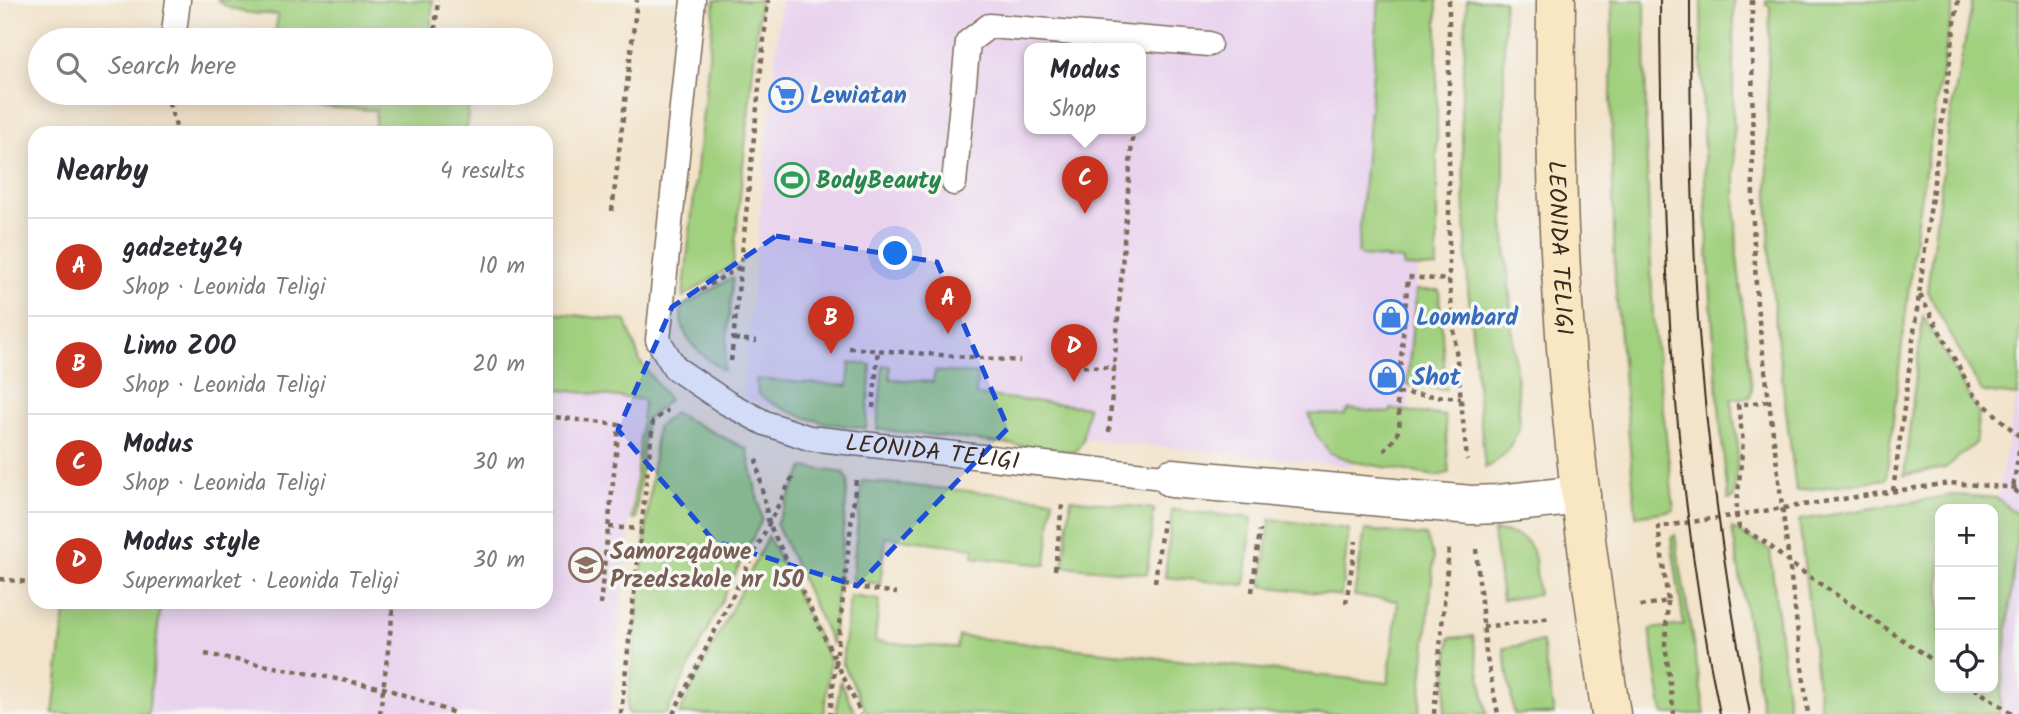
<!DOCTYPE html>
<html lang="en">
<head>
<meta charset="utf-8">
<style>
  :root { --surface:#fff; --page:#f2f2f3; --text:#2b2b33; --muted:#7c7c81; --line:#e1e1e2; --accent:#c8321e }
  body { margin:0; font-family:Kalam,sans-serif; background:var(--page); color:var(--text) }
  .controls { position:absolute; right:21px; bottom:21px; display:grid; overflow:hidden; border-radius:14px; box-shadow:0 4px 18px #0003 }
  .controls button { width:63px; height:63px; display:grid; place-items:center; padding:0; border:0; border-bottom:2px solid var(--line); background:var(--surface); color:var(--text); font:35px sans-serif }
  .you { position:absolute; left:896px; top:254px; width:24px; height:24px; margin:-18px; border:5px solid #fff; border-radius:50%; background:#1a73e8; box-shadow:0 0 0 10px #1a73e833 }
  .badge { display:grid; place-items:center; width:46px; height:46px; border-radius:50%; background:var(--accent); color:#fff; font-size:23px; font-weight:700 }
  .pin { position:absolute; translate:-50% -58px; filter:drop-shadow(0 2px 4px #0008) }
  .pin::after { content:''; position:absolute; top:37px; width:24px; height:21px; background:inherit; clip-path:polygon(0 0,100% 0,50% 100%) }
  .popup { position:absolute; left:1024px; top:43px; width:122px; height:91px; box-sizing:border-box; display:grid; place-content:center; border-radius:14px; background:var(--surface); filter:drop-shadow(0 2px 5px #0005); font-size:23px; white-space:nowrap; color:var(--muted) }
  .popup b { font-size:26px; color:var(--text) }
  .popup::after { content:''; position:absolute; left:50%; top:100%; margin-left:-14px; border:14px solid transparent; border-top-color:var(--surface) }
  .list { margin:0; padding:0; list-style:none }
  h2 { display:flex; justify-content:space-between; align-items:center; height:91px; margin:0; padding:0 28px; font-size:30px }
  h2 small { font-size:23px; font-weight:400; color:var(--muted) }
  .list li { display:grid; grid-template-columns:46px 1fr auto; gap:21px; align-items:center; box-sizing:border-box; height:98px; padding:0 28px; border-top:2px solid var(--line) }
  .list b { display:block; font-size:26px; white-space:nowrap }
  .list p { margin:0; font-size:23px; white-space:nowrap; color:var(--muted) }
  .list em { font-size:23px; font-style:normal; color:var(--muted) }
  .icon { flex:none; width:38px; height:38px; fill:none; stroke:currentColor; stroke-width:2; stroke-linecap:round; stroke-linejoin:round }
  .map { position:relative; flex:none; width:2019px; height:714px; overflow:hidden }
  .search { position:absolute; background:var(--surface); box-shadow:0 4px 18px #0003; left:28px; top:28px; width:525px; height:77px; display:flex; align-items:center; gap:18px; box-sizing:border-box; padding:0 24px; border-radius:38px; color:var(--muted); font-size:26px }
  .panel { position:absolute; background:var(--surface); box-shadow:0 4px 18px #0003; left:28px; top:126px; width:525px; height:483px; border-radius:21px }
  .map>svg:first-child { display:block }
  .built { fill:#e8d2ee; fill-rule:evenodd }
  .green { fill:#a1d07f; stroke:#6e7d4e; stroke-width:2; fill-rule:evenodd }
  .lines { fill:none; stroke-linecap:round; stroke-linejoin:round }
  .lane-casing { stroke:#7b6b5a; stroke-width:27 }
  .street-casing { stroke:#7b6b5a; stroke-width:41 }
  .secondary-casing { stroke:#7b6b5a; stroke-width:41 }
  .path { stroke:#7b6b5a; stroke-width:4.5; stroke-dasharray:5 5; stroke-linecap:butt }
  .lane { stroke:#fff; stroke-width:24 }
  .street { stroke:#fff; stroke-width:38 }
  .secondary { stroke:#f9e7c3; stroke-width:38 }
  .tram { stroke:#3b2a1e; stroke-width:2 }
  .marked { fill:#1d4ed8; fill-opacity:0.2; stroke:#1d4ed8; stroke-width:5; stroke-dasharray:14 9; stroke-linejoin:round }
  .labels { text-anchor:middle; stroke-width:7; stroke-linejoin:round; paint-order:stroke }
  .shop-label { font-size:24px; font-weight:bold; fill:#366cbe; stroke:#f6f6f2; text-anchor:start }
  .leisure-label { font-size:24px; font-weight:bold; fill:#27864d; stroke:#f6f6f2; text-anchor:start }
  .street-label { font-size:24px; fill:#3b2a1e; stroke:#f6f6f2 }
  .education-label { font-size:24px; font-weight:bold; fill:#785e54; stroke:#f6f6f2; text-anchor:start }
</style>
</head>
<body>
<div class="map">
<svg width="2019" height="714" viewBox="0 0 2019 714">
  <rect width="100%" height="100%" fill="#f6f6f2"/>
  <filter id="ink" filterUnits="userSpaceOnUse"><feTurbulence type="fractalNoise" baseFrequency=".0143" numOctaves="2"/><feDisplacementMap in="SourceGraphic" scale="14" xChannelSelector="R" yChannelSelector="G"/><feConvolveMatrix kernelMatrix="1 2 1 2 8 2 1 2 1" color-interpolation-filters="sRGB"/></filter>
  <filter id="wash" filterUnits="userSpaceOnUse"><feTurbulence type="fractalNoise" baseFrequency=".00686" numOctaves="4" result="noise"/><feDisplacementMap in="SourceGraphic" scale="28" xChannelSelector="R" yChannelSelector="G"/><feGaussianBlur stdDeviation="1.57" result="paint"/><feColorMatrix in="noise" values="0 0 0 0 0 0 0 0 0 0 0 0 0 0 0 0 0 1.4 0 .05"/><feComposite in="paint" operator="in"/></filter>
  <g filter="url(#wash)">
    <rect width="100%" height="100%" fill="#f2e3ca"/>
    <g class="built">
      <path d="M781 0H1402L1419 236 1407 426 1348 466 763 406 742 396ZM1029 48H1141V128H1029Z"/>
      <path d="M2019 384V714H1999L2019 517 1997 498Z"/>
      <path d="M546 389 642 400 611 714H149L162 602H546Z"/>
    </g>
    <g class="green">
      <path d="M218 0H433L429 40H274L278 15C259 13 233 15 218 0Z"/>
      <path d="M715 0H760L733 265 683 297Z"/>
      <path d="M1379 0H1437V268L1403 267V260L1361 256 1358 252Z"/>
      <path d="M1467 0H1504V223L1520 423C1512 446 1506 457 1485 468L1468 289 1461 114Z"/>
      <path d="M1612 0H1645L1646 141 1653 318 1674 510 1636 516 1615 282 1611 98Z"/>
      <path d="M1701 0H1734L1733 105 1737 256 1752 391 1750 397 1731 399 1738 447 1734 498 1728 500C1710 334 1702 167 1701 0Z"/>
      <path d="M1766 0H1954L1917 220 1886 479 1796 491C1786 405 1772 318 1769 231 1767 156 1767 81 1770 7L1766 5Z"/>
      <path d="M1973 0H2019V384L2017 396 1982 392 1927 291 1949 124Z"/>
      <path d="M288 93H470L466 133H374L376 110 287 105Z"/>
      <path d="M733 277 724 371C701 355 676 337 682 307Z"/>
      <path d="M1416 290H1439L1446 390 1407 385Z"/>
      <path d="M546 312 626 321 640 361 669 400 646 420 636 519H632L644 400 546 388Z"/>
      <path d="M1923 316 1979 414 1975 444 1945 468 1904 475Z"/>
      <path d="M850 363 871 365 866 428C826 425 792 418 758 394L756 379 848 386Z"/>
      <path d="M883 365 890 366V379L933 382 935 371 977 374 976 395 1088 407 1082 442 1075 452 877 429Z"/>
      <path d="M1349 409 1390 413 1391 409 1445 416 1449 473 1435 476 1355 462 1330 453 1316 434 1309 414 1344 415Z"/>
      <path d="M674 413 747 449 762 519 666 714H629L627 710 657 427Z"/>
      <path d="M804 467 844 473 848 481 832 644 776 524Z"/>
      <path d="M862 481 1053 499 1046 565 973 557 974 548 886 537 880 584 852 580Z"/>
      <path d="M1953 495 1997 498 2019 516 1999 714H1821L1799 520ZM1940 509H1993V688H1940Z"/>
      <path d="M1071 499 1154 509 1147 574 1063 566Z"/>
      <path d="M1172 510 1252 518 1245 585 1165 577Z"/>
      <path d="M1270 519 1349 529 1341 596 1262 586Z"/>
      <path d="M1732 528 1770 550 1789 714H1763Z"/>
      <path d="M1365 530 1426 536 1434 558 1419 714H868L842 662 850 596 879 600 875 641 878 642 957 648 959 636 1388 683 1398 601 1354 596Z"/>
      <path d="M1493 531C1541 534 1534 555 1538 595L1502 600Z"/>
      <path d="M1675 535 1705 714H1663L1661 703 1650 629 1684 625 1671 538Z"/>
      <path d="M768 536 830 661 824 714H679Z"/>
      <path d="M66 602H161L148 714H53Z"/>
      <path d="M1473 636 1487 714H1444L1450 638Z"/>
      <path d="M1542 642 1554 714H1514L1504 648Z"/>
      <path d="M840 681 856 714H836Z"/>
    </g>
  </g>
  <g filter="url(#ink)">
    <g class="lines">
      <g class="lane-casing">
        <g id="lane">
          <path id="s1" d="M693 0 658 340 675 368 727 403 765 423 809 438 1172 478"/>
          <path d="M173 40 178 0"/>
          <path d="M954 183 968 42 989 26 1209 44"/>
        </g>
      </g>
      <g class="street-casing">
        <path id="street" d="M1172 478 1471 505 1499 504 1581 495"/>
      </g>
      <g class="secondary-casing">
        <g id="secondary">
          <path id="s2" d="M1556 0C1555 96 1556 191 1562 287 1570 430 1589 572 1611 714"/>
        </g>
      </g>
      <g class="path">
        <path d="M1449 0V280L1467 460"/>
        <path d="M1752 0 1753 223 1757 305 1808 714"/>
        <path d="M211 38 228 40"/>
        <path d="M434 40 438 0"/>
        <path d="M166 93 178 133"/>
        <path d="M612 211 637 0"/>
        <path d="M701 290 741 266"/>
        <path d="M1920 295 1974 395 2019 436"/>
        <path d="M734 339 757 341"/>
        <path d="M849 348 1020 361"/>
        <path d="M731 361 768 0"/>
        <path d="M1083 366 1116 368"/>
        <path d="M1398 393 1461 398"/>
        <path d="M1768 401 1738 405 1743 442 1736 514 1739 527 1768 544 1788 562 1940 665"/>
        <path d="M873 408 878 349"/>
        <path d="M546 416 619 425 600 605"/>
        <path d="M1109 432 1133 128"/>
        <path d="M1384 451C1398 436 1403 428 1397 406L1408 277 1449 280"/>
        <path d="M2019 451 2013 488 2019 494"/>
        <path d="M756 459 769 524 836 661 830 714"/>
        <path d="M856 480 836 661 861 714"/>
        <path d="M1893 491 1958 0"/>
        <path d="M609 527 640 529"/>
        <path d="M1476 549 1486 653 1498 714"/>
        <path d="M1055 570 1062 505"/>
        <path d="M0 579 35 583"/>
        <path d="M1155 582 1163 520"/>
        <path d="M844 585 897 593"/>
        <path d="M1252 592 1260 530"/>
        <path d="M1668 601 1665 644 1674 714"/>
        <path d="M1346 603 1356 541"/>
        <path d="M1640 606 1668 601 1658 527 1949 483 2019 488"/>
        <path d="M1483 627 1552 618"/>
        <path d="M205 654 384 688 457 714"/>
        <path d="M1974 688 2013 714"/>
        <path d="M380 714 394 602"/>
        <path d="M621 714 653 421 668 410"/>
        <path d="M673 714 794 474"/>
        <path d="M1434 714 1449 548"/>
      </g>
      <use href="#lane" class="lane"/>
      <use href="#street" class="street"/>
      <use href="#secondary" class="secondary"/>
      <g class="tram">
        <path d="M1660 0C1661 239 1672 479 1720 714"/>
        <path d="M1690 0C1690 106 1691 213 1698 319 1707 451 1726 584 1750 714"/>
      </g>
    </g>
  </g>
  <path class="marked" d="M776 236 937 262 1008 428 857 586 714 541 618 430 672 307Z"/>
  <defs>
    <g id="supermarket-ring" transform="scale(1.75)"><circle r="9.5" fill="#f6f6f2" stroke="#3f7fe0" stroke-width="1.5"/><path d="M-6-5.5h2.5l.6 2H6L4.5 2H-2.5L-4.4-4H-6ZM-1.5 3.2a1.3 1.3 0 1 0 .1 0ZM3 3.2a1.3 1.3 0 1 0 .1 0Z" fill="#3f7fe0"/></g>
    <g id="stadium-ring" transform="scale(1.75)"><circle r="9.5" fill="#f6f6f2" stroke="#2e9e5b" stroke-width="1.5"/><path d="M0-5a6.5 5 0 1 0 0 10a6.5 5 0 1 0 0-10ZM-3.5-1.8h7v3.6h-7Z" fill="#2e9e5b"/></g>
    <g id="shop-ring" transform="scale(1.75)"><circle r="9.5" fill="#f6f6f2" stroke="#3f7fe0" stroke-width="1.5"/><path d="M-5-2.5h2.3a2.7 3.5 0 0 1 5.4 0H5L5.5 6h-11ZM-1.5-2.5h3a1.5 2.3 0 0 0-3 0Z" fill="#3f7fe0"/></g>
    <g id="school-ring" transform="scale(1.75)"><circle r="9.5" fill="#f6f6f2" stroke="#8d6e63" stroke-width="1.5"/><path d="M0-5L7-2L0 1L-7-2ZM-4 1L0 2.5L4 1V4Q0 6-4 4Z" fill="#8d6e63"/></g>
  </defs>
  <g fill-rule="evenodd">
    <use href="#supermarket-ring" x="786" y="95"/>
    <use href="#stadium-ring" x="792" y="180"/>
    <use href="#shop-ring" x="1391" y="317"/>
    <use href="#shop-ring" x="1387" y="377"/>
    <use href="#school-ring" x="586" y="565"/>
  </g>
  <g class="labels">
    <g class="shop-label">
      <text x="810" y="103">Lewiatan</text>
      <text x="1416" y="325">Loombard</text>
      <text x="1412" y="385">Shot</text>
    </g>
    <g class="leisure-label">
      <text x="816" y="188">BodyBeauty</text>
    </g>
    <g class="street-label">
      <text dy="8" stroke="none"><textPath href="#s2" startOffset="248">LEONIDA TELIGI</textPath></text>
      <text dy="8" stroke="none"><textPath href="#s1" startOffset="651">LEONIDA TELIGI</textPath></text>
    </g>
    <g class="education-label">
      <text x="610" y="559">Samorządowe<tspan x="610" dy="28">Przedszkole nr 150</tspan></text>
    </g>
  </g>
</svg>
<div class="controls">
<button>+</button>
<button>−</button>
<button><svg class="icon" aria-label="locate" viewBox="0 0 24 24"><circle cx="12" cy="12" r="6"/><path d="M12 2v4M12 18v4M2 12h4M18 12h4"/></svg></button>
</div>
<div class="you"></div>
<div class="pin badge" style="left:948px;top:334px">A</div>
<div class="pin badge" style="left:831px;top:354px">B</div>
<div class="pin badge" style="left:1085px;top:214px">C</div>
<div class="popup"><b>Modus</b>Shop</div>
<div class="pin badge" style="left:1074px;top:382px">D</div>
<div class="search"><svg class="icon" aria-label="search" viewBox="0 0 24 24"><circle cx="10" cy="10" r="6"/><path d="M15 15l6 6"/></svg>Search here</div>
<section class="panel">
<h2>Nearby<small>4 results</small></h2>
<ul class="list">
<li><span class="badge">A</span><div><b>gadzety24</b><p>Shop · Leonida Teligi</p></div><em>10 m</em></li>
<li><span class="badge">B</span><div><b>Limo ZOO</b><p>Shop · Leonida Teligi</p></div><em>20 m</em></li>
<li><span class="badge">C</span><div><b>Modus</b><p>Shop · Leonida Teligi</p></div><em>30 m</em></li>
<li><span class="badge">D</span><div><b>Modus style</b><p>Supermarket · Leonida Teligi</p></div><em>30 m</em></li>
</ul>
</section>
</div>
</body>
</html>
